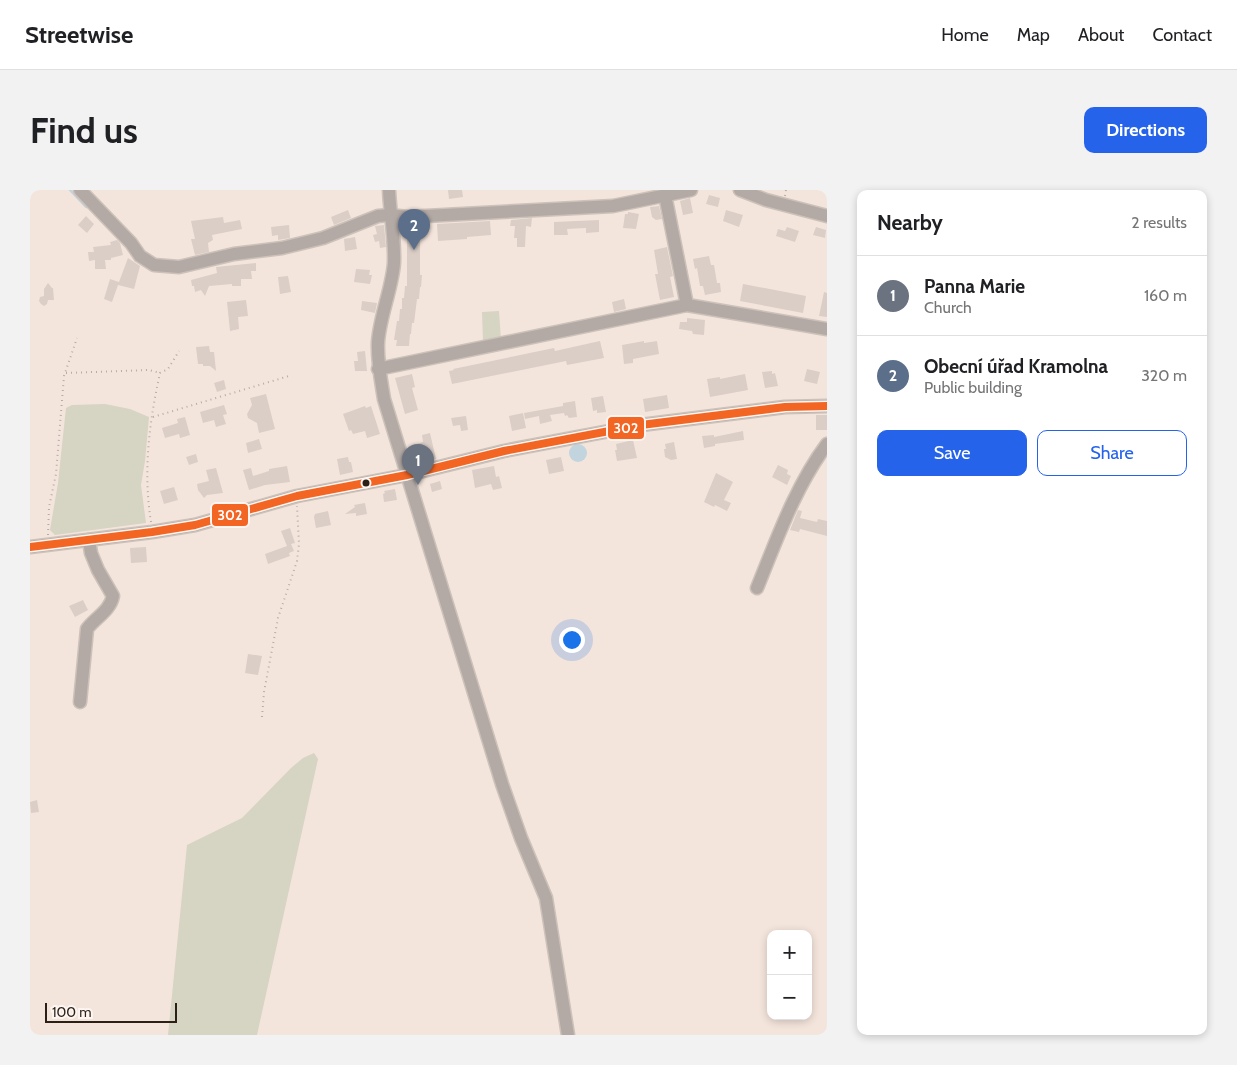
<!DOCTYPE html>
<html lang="en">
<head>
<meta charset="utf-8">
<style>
  :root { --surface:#fff; --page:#f2f2f2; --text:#202124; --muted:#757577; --line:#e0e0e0; --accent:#2563eb }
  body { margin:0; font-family:Cabin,sans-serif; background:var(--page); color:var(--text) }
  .controls { position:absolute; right:15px; bottom:15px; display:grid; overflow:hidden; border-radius:10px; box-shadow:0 2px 8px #0003 }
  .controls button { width:45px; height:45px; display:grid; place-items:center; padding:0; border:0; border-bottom:1px solid var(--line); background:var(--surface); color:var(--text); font:25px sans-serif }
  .scale { position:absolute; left:15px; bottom:12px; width:132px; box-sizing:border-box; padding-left:5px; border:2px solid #2b1f16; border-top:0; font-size:14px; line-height:18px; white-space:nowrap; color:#2b1f16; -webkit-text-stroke:4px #fcf5f1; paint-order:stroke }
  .you { position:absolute; left:541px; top:449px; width:18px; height:18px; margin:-12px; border:4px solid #fff; border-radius:50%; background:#1a73e8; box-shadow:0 0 0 8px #1a73e833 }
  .badge { display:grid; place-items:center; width:32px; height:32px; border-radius:50%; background:var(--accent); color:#fff; font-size:16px; font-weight:700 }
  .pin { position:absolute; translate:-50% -41px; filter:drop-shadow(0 1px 2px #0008) }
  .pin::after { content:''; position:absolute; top:26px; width:18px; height:15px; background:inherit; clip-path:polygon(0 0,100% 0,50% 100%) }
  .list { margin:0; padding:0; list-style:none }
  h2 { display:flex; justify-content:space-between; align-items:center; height:65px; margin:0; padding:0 20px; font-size:21px }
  h2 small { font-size:16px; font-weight:400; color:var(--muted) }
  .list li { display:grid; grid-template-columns:32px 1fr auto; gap:15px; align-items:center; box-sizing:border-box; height:80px; padding:0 20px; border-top:1px solid var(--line) }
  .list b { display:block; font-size:19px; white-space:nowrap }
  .list p { margin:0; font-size:16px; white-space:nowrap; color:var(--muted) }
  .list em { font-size:16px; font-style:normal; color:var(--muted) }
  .actions { display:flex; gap:10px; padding:15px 20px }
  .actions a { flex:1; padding:11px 0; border:1px solid var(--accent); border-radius:10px; text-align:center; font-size:18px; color:var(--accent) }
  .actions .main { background:var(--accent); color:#fff }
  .map { position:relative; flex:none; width:797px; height:845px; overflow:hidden; border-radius:10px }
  header { display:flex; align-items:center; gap:30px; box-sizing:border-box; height:70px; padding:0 25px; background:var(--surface); border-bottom:1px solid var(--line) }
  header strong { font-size:24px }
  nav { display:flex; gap:28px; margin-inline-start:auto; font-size:18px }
  .intro { display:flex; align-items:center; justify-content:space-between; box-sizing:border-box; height:120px; padding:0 30px }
  h1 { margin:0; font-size:35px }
  .button { padding:12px 22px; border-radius:10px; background:var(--accent); color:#fff; font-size:18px; font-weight:700 }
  main { display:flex; gap:30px; padding:0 30px }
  aside { flex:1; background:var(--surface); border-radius:10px; box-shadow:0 2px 8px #0003 }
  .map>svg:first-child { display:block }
  .green { fill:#d6d4c3 }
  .water { fill:#c2d4dd }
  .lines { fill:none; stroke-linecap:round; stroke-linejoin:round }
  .stream { stroke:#c2d4dd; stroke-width:2.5 }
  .building { fill:#dbcec7 }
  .minor-casing { stroke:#cdc2ba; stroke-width:15 }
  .path { stroke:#b5aca7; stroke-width:2; stroke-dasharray:1 4; stroke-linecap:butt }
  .minor { stroke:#b3aaa6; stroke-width:12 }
  .bus-1-casing { stroke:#fcf5f1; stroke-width:11 }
  .bus-1 { stroke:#f26522; stroke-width:8 }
  .bus-dot { fill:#2b1f16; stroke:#fcf5f1; stroke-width:2 }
  .line-badge { stroke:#fcf5f1; stroke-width:2 }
  .badge-label { font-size:14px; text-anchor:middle; font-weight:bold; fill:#fff }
</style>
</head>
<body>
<header>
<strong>Streetwise</strong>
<nav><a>Home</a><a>Map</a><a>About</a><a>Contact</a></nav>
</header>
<div class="intro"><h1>Find us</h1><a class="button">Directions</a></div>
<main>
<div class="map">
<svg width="797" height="845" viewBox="0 0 797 845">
  <rect width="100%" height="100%" fill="#f4e5dc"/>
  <g class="green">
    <path d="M469 121 471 150 453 151 452 122Z"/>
    <path d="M75 214 100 219 119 227 115 271 111 295 116 333 25 345 20 340 28 293 36 218 42 215Z"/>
    <path d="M284 563 288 569 227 845H138L157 655 212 628 261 578 273 568Z"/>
  </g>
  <circle class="water" cx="548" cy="263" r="9"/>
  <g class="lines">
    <path class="stream" d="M40 0 56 17"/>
  </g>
  <g class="building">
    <path d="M418 0H432L433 7 419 9Z"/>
    <path d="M679 5 690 8 688 17 676 14Z"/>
    <path d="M660 8 663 23 653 25 650 11Z"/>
    <path d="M629 16 632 29 626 30 622 27 620 17Z"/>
    <path d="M318 20 321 28 304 35 301 27Z"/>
    <path d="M696 20 713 25 709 37 693 31Z"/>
    <path d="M598 22 609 24 606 39 593 38 595 24H598Z"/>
    <path d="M56 26 64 34 57 43 48 35Z"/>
    <path d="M193 27 194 33 210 30 212 39 182 45 183 50 178 53 179 62 165 65 161 49H165L161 31Z"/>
    <path d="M502 28 501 37 496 36 495 57H487V48H484L485 36H480L481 30Z"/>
    <path d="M569 30V42L556 43V38L537 39 538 45H524V32Z"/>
    <path d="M460 31 461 45 437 47V49L408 51 407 34Z"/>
    <path d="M259 35 260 48 248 50V45L242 46 241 37Z"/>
    <path d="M354 35 356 57 350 58 349 51 345 52 343 45 347 44 345 36Z"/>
    <path d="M757 37 769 41 765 52 746 46 748 39 755 41Z"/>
    <path d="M786 37 796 40 795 48 783 45Z"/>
    <path d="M377 45H390V85H392L391 97H390L389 109H387L384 133H382L381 144H380L379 156H366L367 150H364L367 131H369L370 119H372V108H374L375 96H377Z"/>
    <path d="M325 47 327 59 315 61 314 49Z"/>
    <path d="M87 50 90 53 93 65 81 68V70H75L76 79H65V70L59 71 58 62H64L63 57 81 55 80 52Z"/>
    <path d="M637 57 643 86 640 87 644 107 630 110 625 84H628L624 60Z"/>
    <path d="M679 66 681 75H684L687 93H690L691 102 675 105 673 96H670L667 78 665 79 663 69Z"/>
    <path d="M98 68 110 76 104 99 88 95 82 112 74 109 80 89 89 92Z"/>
    <path d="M226 73V81H221L222 89H211V96H202V94L179 96 175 106 171 100 165 102 164 96H162L161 90 187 83 186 77Z"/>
    <path d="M326 79 340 80 339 85H342L340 94 324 92Z"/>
    <path d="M258 86 261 102 250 104 248 87Z"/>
    <path d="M18 93 22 98H23L24 110H18L17 114 14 116 11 114 9 111 10 107 14 106V99Z"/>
    <path d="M713 94 776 106 773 123 710 111Z"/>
    <path d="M794 102 797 103V127L789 126Z"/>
    <path d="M594 109 596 119 584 122 582 112Z"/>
    <path d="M216 110 218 126 208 127 209 139 200 141 197 112Z"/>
    <path d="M332 111 347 113 345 123 331 120Z"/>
    <path d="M657 128 675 130 674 145 663 144 662 141 649 139 650 132H657Z"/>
    <path d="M570 151 574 168 537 175 536 171 422 194 419 181 424 180 423 179 524 158 525 161Z"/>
    <path d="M614 151V153L627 151 629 164 603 169V173L594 174 592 155Z"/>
    <path d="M179 156 180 162H184L186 181 180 176H173V174H168L166 157Z"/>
    <path d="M335 161 337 181H325L324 171H328L327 162Z"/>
    <path d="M777 179 790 182 787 194 774 191Z"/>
    <path d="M742 181V184L745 183 748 196 735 198 732 182Z"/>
    <path d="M382 184 385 197 382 198 388 220 375 224 365 188Z"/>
    <path d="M715 184 718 200 680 207 677 189 690 187V189Z"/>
    <path d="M194 190 196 199 187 202 184 193Z"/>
    <path d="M236 204 245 239 229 243 227 233 218 228 217 224 222 215 220 208Z"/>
    <path d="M637 205 639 218 615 222 613 209Z"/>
    <path d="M573 206 576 222 567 223V220L563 221 561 208Z"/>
    <path d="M545 211 547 227 539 228 537 225 535 226 534 223 520 225 522 231 510 234 509 226 495 229 494 223 533 216V213Z"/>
    <path d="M194 215 197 224 193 225 196 234 186 237 184 230 173 233 170 222Z"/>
    <path d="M335 216 336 218 341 216 350 244 337 248 335 241 323 244 321 240 319 241 313 224Z"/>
    <path d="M493 223 496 238 482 241 479 226Z"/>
    <rect x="786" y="225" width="11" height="15"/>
    <path d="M436 226 438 240 431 241 430 235 423 236 421 228Z"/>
    <path d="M155 227 160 245 150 248 149 244 135 248 132 238 148 233 147 229Z"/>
    <path d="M713 241 714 250 685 254V256L674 258 672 246 684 245V247Z"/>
    <path d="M400 243 406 269 387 274 384 260H388L387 254 393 252 392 245Z"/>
    <path d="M229 249 232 259 218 263 216 253Z"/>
    <path d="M603 250 607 268 587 271 585 260H587L586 254Z"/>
    <path d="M644 252 647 269 641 270 635 267 634 259H636L635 254Z"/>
    <path d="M166 264 168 272 159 275 156 267Z"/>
    <path d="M318 267 319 272H321L323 282 310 285 307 269Z"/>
    <path d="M531 267 534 281 519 284 516 270Z"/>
    <path d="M748 275 758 280 757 284 761 286 757 295 742 287Z"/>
    <path d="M257 276 260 292 235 295 219 300 213 280 221 278 223 286 239 281V279Z"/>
    <path d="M464 276 466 287 469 286 472 298 463 300 461 294 445 298 442 280Z"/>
    <path d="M186 278 193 303 177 305 174 308 168 300 167 294 179 291 176 280Z"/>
    <path d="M686 283 703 292 694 310 701 313 697 321 685 315 684 317 674 312Z"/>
    <path d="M410 291 412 299 402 302 400 294Z"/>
    <path d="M144 297 148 310 134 314 130 301Z"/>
    <path d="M365 299 367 310 354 312 353 304 355 303 354 301Z"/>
    <path d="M335 313 337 324 326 326V323L315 324 325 317 324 315Z"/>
    <path d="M768 320 772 321 770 328 787 332 788 329 797 331V346L770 339 769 342 760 340Z"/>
    <path d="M298 321 301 335 286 338 284 327 285 324Z"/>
    <path d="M260 338 265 353 261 354 264 361 259 363 260 366 238 374 235 364 257 356 251 341Z"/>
    <path d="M116 357 117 372 101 373 100 358Z"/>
    <path d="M53 410 58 420 45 427 39 416Z"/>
    <path d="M218 464 232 466 228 485 215 483Z"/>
    <path d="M7 610 9 622 1 623 0 612Z"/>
  </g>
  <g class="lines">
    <g class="minor-casing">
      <g id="minor">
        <path d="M50 0 101 53 110 66 124 75 149 77 204 64 252 58 293 48 348 26 360 25 377 27 583 16 661 0"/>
        <path d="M359 0C360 24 365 48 364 73 362 99 350 125 348 152 347 171 351 190 354 209L472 594 491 648 516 708 538 845"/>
        <path d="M710 0 736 10 797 26"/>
        <path d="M635 5 657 115"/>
        <path d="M348 179 657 115 797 139"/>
        <path d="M0 357 122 342 165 335 267 306 377 285 474 261 611 235 755 217 797 216"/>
        <path d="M727 398C747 349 765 297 797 254"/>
        <path d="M50 512 57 439C65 428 80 421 83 406L68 380 61 363 59 350"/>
      </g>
    </g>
    <g class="path">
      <path d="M755 6 756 0"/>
      <path d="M36 183 119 180 130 183"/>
      <path d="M123 227 259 186"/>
      <path d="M121 332C113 282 119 233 130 183L138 179 149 161"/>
      <path d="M18 345 19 317 26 284 34 186 47 148"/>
      <path d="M232 527 234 502 248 428 267 371 269 354 267 316"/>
    </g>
    <use href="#minor" class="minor"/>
    <g class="bus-1-casing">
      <path id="bus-1" d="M0 357 122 342 165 335 267 306 377 285 474 261 611 235 755 217 797 216"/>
    </g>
    <use href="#bus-1" class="bus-1"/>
  </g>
  <circle class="bus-dot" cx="336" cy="293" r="4.5"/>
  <g class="line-badge">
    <rect x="577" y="226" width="38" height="24" rx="5" fill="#f26522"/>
    <rect x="181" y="313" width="38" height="24" rx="5" fill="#f26522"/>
  </g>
  <g class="badge-label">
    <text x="596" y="243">302</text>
    <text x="200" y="330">302</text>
  </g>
</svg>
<div class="controls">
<button>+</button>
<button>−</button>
</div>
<div class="scale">100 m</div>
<div class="you"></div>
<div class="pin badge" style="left:388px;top:295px;background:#6b7280">1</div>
<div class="pin badge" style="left:384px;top:60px;background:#5c6f8a">2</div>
</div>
<aside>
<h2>Nearby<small>2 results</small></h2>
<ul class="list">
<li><span class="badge" style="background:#6b7280">1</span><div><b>Panna Marie</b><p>Church</p></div><em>160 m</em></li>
<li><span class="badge" style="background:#5c6f8a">2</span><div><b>Obecní úřad Kramolna</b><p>Public building</p></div><em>320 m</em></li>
</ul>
<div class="actions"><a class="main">Save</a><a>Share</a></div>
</aside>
</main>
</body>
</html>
